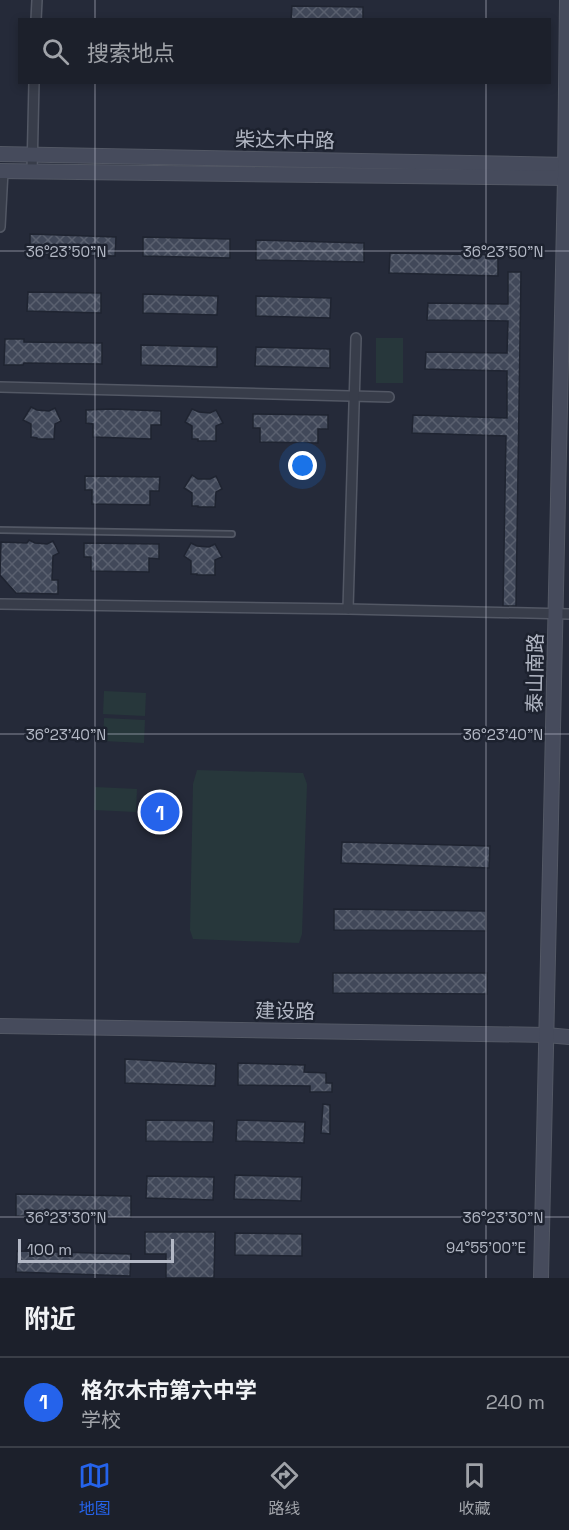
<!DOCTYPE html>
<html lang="zh">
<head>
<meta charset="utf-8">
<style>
  :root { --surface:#1c202b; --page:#252833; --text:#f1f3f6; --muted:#a0a3a9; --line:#3a3e47; --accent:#2563eb }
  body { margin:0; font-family:"Space Grotesk","Noto Sans SC",sans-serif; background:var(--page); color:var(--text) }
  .scale { position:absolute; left:18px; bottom:15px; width:156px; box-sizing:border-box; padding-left:6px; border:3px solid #b3b8c5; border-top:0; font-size:16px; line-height:21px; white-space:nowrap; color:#b3b8c5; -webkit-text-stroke:4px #1d222f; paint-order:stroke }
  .you { position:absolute; left:303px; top:466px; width:21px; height:21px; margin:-15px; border:4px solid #fff; border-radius:50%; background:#1a73e8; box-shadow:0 0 0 9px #1a73e833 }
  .badge { display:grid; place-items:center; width:39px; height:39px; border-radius:50%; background:var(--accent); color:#fff; font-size:20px; font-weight:700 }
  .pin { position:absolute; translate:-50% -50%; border:3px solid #fff; box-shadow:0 2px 6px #0006 }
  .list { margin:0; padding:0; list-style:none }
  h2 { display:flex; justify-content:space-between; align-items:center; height:78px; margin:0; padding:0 24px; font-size:26px }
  h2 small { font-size:20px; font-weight:400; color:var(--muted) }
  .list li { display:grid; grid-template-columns:39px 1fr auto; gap:18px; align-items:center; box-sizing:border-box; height:90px; padding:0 24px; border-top:2px solid var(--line) }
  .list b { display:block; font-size:22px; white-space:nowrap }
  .list p { margin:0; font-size:20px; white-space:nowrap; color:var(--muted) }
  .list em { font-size:20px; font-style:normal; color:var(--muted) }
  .icon { flex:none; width:33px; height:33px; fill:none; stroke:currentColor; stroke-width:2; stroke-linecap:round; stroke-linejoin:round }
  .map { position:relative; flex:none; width:569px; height:1278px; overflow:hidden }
  .search { position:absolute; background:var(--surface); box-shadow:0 3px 9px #0003; left:18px; right:18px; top:18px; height:66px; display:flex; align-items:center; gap:15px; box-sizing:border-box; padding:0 21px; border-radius:0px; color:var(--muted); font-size:22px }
  .sheet { height:168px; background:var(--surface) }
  nav { display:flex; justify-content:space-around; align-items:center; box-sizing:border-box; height:84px; border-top:2px solid var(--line); background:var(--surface); font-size:16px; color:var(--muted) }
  nav a { display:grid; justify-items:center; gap:3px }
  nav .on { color:var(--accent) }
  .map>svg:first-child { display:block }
  .green { fill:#27373b }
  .building { fill:url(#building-cross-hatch); stroke:#1f2431; stroke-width:1.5 }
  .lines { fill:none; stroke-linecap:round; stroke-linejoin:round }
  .lane-casing { stroke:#535865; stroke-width:8 }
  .street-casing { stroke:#535865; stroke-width:12 }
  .secondary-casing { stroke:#535865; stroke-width:16 }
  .lane { stroke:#383d4a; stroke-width:4.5 }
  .street { stroke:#383d4a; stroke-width:9 }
  .secondary { stroke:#464b5c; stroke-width:14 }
  .ticks { fill:none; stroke:#b3b8c5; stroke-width:1.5; stroke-opacity:0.45 }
  .labels { text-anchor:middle; stroke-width:5; stroke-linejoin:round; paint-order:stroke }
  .street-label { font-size:20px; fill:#b3b8c5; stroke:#1d222f }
  .ticks-label { font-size:15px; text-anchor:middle; fill:#b3b8c5; stroke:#1d222f; stroke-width:5; stroke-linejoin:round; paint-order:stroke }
</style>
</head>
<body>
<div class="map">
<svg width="569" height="1278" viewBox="0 0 569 1278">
  <defs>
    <pattern id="building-cross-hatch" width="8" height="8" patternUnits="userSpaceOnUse" patternTransform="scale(1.5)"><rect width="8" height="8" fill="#414859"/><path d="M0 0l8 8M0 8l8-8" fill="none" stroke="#5a606f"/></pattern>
  </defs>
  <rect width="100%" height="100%" fill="#252a39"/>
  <g class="green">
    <rect x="376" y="338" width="27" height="45"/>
    <path d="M104 691 146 693 145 716 103 714Z"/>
    <path d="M104 718 145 720 144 743 103 741Z"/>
    <path d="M197 770 303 773 307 784 302 934 299 943 193 939 190 930 193 784Z"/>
    <path d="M95 787 137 789 136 812 94 810Z"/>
  </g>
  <g class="building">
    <path d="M292 6 363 7V20H291Z"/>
    <path d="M30 234 116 237 115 256 30 254Z"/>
    <path d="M143 237 230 239V258L143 256Z"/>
    <path d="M256 240 364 243V262L256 260Z"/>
    <path d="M390 253 498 255V276L389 273Z"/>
    <path d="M508 272H521L516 606H503L506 436 412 433 413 415 507 418V371L425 369 426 352 507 353 508 321 427 320 428 303 508 304Z"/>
    <path d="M28 292 101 293V313L27 311Z"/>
    <path d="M143 294 218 296 217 315 143 313Z"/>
    <path d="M256 296 331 298 330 318 256 316Z"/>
    <path d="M5 339H24V342L102 343V364L24 363 23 365H4Z"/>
    <path d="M141 345 217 347V367L141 365Z"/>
    <path d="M256 347 330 349V368L255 366Z"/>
    <path d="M31 407 37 410 49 411 55 408 61 421 55 424 54 439H37V438L31 437V424L23 420Z"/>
    <path d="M112 409 161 411V425H151V439L93 437V424L86 423V410Z"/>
    <path d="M192 409 199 412 210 413 216 410 223 423 216 426V441H198V439H192V426L185 422Z"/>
    <path d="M253 414 328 415V429H318V443L260 442V428H253Z"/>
    <path d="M192 475 198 479H210L216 476 222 489 216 492 215 507H198V506H192V493L184 488Z"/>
    <path d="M85 476 160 477 159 491H150V505L92 504V490H85Z"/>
    <path d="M29 540 35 543 47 544 53 541 59 553 53 556 52 580H58V594L16 593 0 575 1 542 27 543Z"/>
    <path d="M84 543 159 544V559L149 558V572L91 571V557H84Z"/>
    <path d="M191 543 197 546 209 547 215 544 222 557 215 560V575H197V574H191V561L184 556Z"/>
    <path d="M342 842 490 846 489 868 341 863Z"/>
    <path d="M334 909 486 911V931L334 930Z"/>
    <path d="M333 973H487V994L333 993Z"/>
    <path d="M125 1059 216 1064 215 1086 125 1083Z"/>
    <path d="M238 1063 305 1065 304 1072 326 1073V1083H332V1092H310V1086L238 1085Z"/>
    <path d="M323 1104 330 1105V1134L321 1133Z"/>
    <path d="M146 1120 214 1121 213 1142 146 1141Z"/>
    <path d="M237 1120 305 1122 304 1143 236 1141Z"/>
    <path d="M235 1175 302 1177 301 1201 234 1199Z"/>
    <path d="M147 1176 214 1177 213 1200 146 1198Z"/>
    <path d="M16 1194 131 1196V1218L16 1216Z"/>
    <path d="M145 1232H215L214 1278H166V1254H145Z"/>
    <path d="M235 1233 302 1234V1256L235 1255Z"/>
    <path d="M17 1251 131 1254 130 1276 16 1272Z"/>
  </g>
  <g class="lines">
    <g class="lane-casing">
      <path id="lane" d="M0 530 232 534"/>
    </g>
    <g class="street-casing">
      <g id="street">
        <path d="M36 20 37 0"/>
        <path d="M32 172 34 82"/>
        <path d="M0 227 3 171"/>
        <path d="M0 387 389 397"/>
        <path d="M0 604 348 609 569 614"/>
        <path d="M348 609 356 338"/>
      </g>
    </g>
    <g class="secondary-casing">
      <g id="secondary">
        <path d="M0 154 569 165"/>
        <path d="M0 171 569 178"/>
        <path d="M0 1026 546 1035 569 1037"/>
        <path d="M541 1278 565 178 567 0"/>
      </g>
    </g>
    <use href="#lane" class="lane"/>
    <use href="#street" class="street"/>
    <use href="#secondary" class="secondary"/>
  </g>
  <path class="ticks" d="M95 0V20M486 0V20M95 82V1278M486 82V1278M0 251H569M0 734H569M0 1217H569"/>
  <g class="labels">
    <g class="street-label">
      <text transform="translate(285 140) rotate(1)" y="7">柴达木中路</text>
      <text transform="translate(535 673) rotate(-89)" y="7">泰山南路</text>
      <text transform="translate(285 1011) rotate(1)" y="7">建设路</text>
    </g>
  </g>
  <g class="ticks-label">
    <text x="66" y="257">36°23'50"N</text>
    <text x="503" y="257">36°23'50"N</text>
    <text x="66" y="740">36°23'40"N</text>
    <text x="503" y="740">36°23'40"N</text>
    <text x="66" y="1223">36°23'30"N</text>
    <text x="503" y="1223">36°23'30"N</text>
    <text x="486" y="1253">94°55'00"E</text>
  </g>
</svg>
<div class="scale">100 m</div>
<div class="you"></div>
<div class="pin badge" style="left:160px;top:812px">1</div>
<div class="search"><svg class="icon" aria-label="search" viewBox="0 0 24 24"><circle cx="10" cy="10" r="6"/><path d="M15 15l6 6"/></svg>搜索地点</div>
</div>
<section class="sheet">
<h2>附近<small></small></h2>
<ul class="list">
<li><span class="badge">1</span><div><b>格尔木市第六中学</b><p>学校</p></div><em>240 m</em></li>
</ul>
</section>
<nav>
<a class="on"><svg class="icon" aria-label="map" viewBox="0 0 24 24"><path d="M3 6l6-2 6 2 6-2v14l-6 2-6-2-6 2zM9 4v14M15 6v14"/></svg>地图</a>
<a><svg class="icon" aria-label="directions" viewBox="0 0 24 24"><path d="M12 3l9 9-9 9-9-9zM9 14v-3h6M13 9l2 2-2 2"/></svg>路线</a>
<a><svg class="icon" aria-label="saved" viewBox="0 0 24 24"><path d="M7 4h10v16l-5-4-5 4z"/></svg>收藏</a>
</nav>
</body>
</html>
